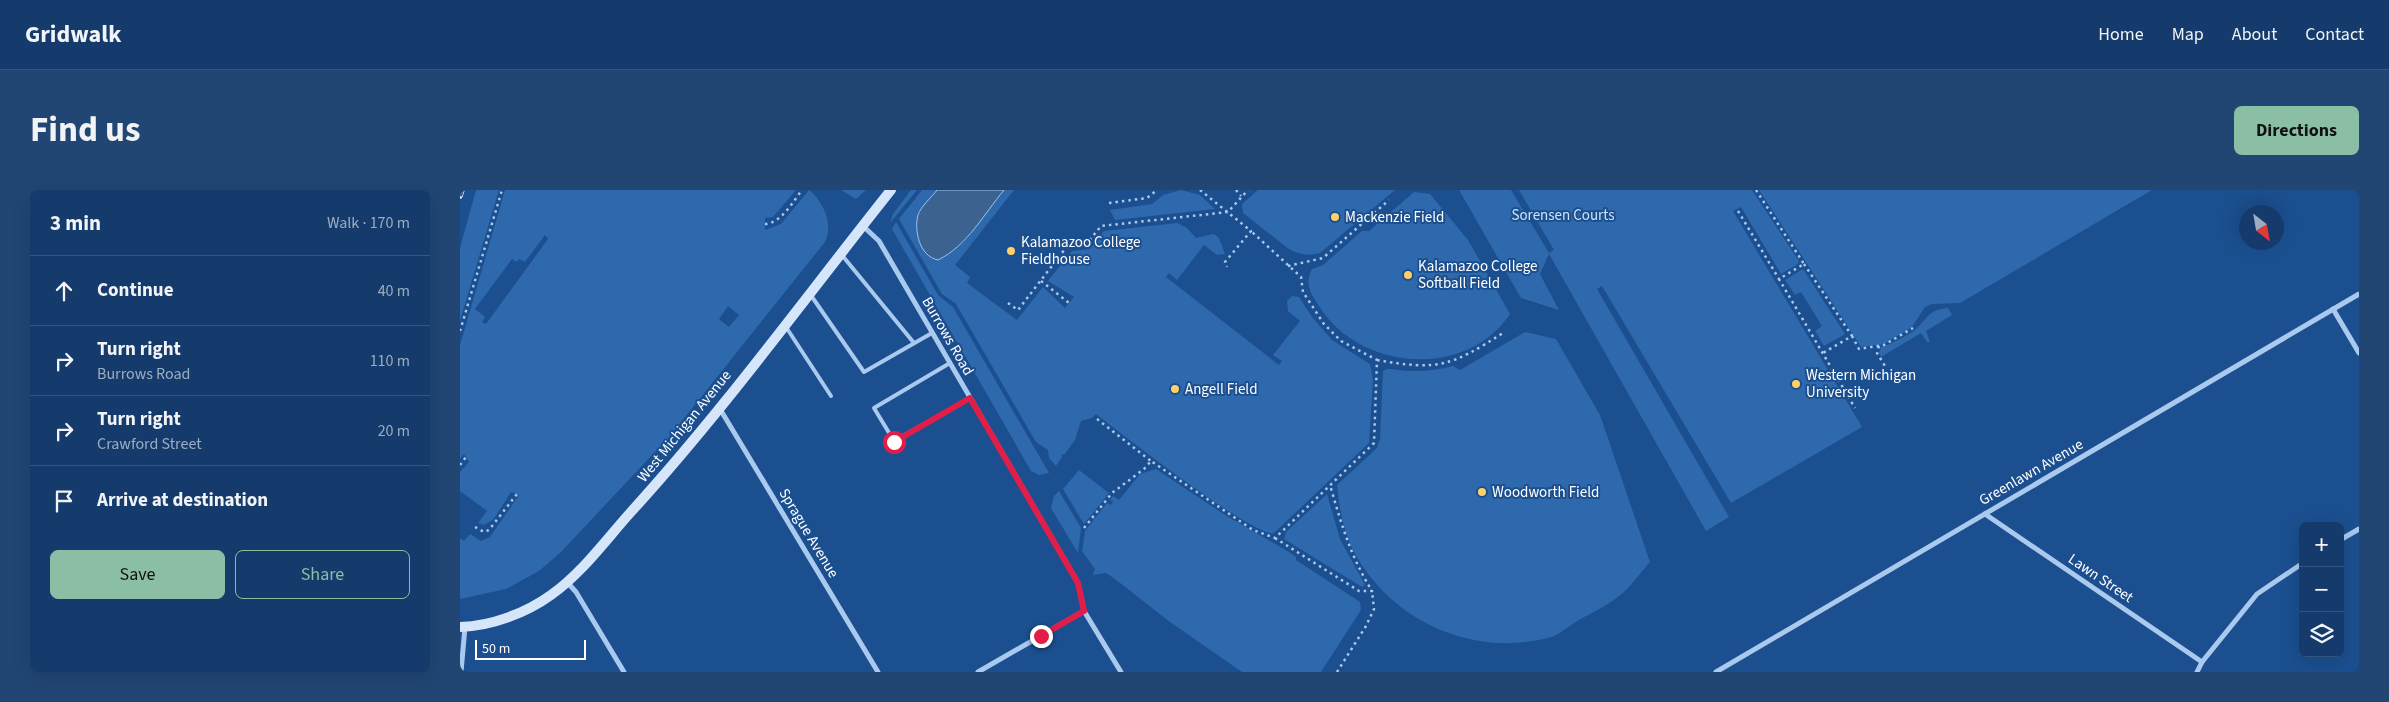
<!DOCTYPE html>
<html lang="en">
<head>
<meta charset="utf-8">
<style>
  :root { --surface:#143b6b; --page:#214673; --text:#f1f3f6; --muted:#9dadc1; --line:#33557e; --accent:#8abfa5 }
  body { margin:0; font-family:"Source Sans 3",sans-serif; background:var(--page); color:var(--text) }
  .controls { position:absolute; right:15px; bottom:15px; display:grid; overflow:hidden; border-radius:8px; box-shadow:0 5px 20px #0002 }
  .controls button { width:45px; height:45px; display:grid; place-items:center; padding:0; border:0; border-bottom:1px solid var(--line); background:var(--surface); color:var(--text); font:25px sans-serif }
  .compass { position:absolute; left:1779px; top:15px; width:45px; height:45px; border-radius:50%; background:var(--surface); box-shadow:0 5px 20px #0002; rotate:149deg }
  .scale { position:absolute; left:15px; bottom:12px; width:111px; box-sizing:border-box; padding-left:5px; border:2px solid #fff; border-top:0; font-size:14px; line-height:18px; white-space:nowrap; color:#fff; -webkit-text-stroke:4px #1b4f8f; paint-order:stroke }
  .stop { position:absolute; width:15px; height:15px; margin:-11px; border:4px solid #e11d48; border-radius:50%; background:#fff }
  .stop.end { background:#e11d48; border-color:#fff; box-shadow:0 1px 5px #0008 }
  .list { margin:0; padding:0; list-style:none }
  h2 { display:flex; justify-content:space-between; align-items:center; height:65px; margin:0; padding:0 20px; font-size:21px }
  h2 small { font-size:16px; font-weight:400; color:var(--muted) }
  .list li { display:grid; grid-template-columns:32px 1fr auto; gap:15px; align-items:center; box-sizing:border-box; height:70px; padding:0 20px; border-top:1px solid var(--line) }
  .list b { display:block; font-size:19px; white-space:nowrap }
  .list p { margin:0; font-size:16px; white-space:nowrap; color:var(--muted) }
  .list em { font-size:16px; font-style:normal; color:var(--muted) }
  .actions { display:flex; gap:10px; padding:15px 20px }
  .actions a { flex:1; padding:11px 0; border:1px solid var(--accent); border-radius:8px; text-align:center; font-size:18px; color:var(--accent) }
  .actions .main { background:var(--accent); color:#111 }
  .icon { flex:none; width:28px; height:28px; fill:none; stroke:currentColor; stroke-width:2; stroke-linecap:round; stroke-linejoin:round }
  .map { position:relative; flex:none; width:1899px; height:482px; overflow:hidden; border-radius:8px }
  header { display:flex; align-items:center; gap:30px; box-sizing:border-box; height:70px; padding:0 25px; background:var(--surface); border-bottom:1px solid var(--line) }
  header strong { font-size:24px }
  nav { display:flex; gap:28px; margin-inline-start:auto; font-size:18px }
  .intro { display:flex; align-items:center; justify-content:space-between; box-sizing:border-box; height:120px; padding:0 30px }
  h1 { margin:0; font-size:35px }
  .button { padding:12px 22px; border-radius:8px; background:var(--accent); color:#111; font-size:18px; font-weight:700 }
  main { display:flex; gap:30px; padding:0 30px }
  aside { flex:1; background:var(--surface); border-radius:8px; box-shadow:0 5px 20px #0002 }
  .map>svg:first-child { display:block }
  .green { fill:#2e69ad; fill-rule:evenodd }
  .water { fill:#3c6290; stroke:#9cc4f0 }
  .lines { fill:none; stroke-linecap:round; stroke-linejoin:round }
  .path { stroke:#a9c9ee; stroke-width:2.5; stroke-dasharray:2.5 4; stroke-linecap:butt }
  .lane { stroke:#a9c9ee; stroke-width:4 }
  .street { stroke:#a9c9ee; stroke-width:5 }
  .secondary { stroke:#d6e6fa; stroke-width:10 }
  .rail-casing { stroke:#fff; stroke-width:5.5 }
  .rail { stroke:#1b4f8f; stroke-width:4; stroke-dasharray:11; stroke-linecap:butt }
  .route { stroke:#e11d48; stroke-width:6 }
  .poi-dot { fill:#ffd166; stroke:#1b4f8f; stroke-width:2 }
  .labels { text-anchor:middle; stroke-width:4; stroke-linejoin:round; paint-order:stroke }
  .park-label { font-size:15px; fill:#cfe3fa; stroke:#1b4f8f }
  .poi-label { font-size:15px; fill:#fff; stroke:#1b4f8f; text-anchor:start }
  .street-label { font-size:15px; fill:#fff; stroke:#1b4f8f }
</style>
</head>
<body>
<header>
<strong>Gridwalk</strong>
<nav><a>Home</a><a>Map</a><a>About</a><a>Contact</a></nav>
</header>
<div class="intro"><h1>Find us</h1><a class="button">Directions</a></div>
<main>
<aside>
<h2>3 min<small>Walk · 170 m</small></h2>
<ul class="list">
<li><svg class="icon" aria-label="ahead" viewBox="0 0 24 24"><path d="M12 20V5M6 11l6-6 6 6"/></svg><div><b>Continue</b></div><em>40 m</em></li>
<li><svg class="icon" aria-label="right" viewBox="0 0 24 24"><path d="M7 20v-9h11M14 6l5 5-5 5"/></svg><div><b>Turn right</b><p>Burrows Road</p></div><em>110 m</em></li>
<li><svg class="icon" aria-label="right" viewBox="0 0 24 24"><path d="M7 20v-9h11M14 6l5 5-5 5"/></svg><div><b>Turn right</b><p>Crawford Street</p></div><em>20 m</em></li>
<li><svg class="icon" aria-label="arrive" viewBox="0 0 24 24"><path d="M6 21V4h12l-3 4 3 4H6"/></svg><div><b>Arrive at destination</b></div></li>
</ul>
<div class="actions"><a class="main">Save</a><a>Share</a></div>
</aside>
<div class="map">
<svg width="1899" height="482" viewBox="0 0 1899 482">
  <rect width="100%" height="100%" fill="#1b4f8f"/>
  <g class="green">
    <path d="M16 0H39L0 131V58Z"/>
    <path d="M45 0H336L313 27 305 28V40L321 34 349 0C363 11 374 34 365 52L210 246 100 363 79 381 46 399 0 409V348L4 351 10 344 21 351 30 347 59 305 51 302 33 330 24 335 18 333 27 321 0 301V282L9 272 4 264 0 269V155ZM85 45 88 49 26 134 22 132 25 127 15 119 52 69 57 72 59 69 65 72ZM268 116 279 125 269 137 259 129Z"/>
    <path d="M381 0H406L396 9Z"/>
    <path d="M451 0H457L430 33 433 24Z"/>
    <path d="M462 0H477L458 23 478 70C507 58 524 23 544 0H554L495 75 510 87 507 93 557 130 583 97 605 118 614 107 588 91 612 61 630 59 644 41 717 33 727 38 736 48 754 44 759 48 765 64 757 65 744 55 717 90 709 83 706 87 819 175 822 171 813 165 840 131 828 121 827 111 832 106 839 107 852 127 872 150 910 174 913 190 909 253 814 343C795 348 659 242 636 224L632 228 621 231 615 250 604 265 601 264 602 267 596 276 589 268 588 260 576 252 496 114 482 104 439 29Z"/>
    <path d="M721 0 740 5 755 19 655 30 650 20 692 14 703 5Z"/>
    <path d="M798 0H935L860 63C848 66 840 65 829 59L783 23 782 14Z"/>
    <path d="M999 0H1051L1089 63 1094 60 1059 0H1292L1339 71 1338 74 1321 84 1281 17 1273 21 1402 237 1271 313 1142 96 1137 99 1269 327 1246 341 1089 64 1080 84 1099 120 1061 108Z"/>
    <path d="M1299 0H1692L1500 113 1472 114 1465 117 1452 137 1424 154 1401 157Z"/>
    <path d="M954 2 970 4 1008 50 1050 124C1006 190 899 181 859 116 851 104 844 94 852 79L863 75 902 41H909Z"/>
    <path d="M436 32 478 105 493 117 589 283 579 285 571 281 432 39Z"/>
    <path d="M1343 79 1385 144 1364 156 1355 141 1362 136 1341 102 1335 105 1325 90Z"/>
    <path d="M1488 118 1492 125 1466 141 1470 152H1467L1461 143 1421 167 1419 163 1421 157C1426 157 1452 143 1456 139 1469 127 1468 120 1488 118Z"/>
    <path d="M1065 142 1096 149 1140 225 1190 372C1180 383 1171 397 1159 406 1147 416 1131 423 1117 431 1109 436 1100 444 1091 447 1013 469 928 430 892 358 883 339 879 316 877 295L917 258 920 249 923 181C928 178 932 179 938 180 957 182 975 181 993 176L1000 180Z"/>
    <path d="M696 279 765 325 829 362 836 367V370L900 412 901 420 861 482H782L710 432 655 389 646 383 633 385 635 379 622 361 625 341 647 313 651 315 653 312 650 310 653 306 659 310 680 284Z"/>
    <path d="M619 280 649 303 624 334 603 299Z"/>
    <path d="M599 301 621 338 618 363 591 318 594 306Z"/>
    <path d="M867 304 880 349 905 395 902 397 824 349 826 342Z"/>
  </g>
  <path class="water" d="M477 0H544C524 24 507 56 478 70 459 66 454 40 458 25 461 16 472 7 477 0Z"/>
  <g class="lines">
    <g class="path">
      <path d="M740 0 791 41 765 72 767 77"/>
      <path d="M776 0 781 6"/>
      <path d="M1296 0 1344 74 1319 89 1395 218"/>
      <path d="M649 13 687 8 697 0"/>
      <path d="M1278 21 1319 89"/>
      <path d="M305 34C321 33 333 12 342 0"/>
      <path d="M1344 74 1392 146 1363 163"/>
      <path d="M828 76 863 68 929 10"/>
      <path d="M581 91 609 113"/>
      <path d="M548 113 558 120 608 55 628 52 641 36 768 22 788 0"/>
      <path d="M0 141 42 0"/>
      <path d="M1392 146 1399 159 1424 155 1453 138"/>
      <path d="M1419 156 1417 163 1425 176"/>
      <path d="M917 170C979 181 991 176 1043 143"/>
      <path d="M637 229 691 271"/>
      <path d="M0 275 6 267"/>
      <path d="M15 337 24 342 29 340 57 304"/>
      <path d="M624 338 652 303 684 279 691 271 793 340 815 348 914 253 917 170 881 151 864 134 843 102 841 87 791 41"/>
      <path d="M815 348 899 401H912C890 365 882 336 870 295"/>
      <path d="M877 482 906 436 914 419 912 401"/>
    </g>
    <g class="lane">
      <path d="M381 64 454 153"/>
      <path d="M350 104 404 182 472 143"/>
      <path d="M326 137 371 206"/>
      <path d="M490 173 414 218 434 251 510 208"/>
    </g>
    <g class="street">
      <path d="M403 36 419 51 618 393 624 421 661 482"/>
      <path d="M1873 119 1899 163"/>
      <path d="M260 219 418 482"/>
      <path d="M1525 324 1742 472"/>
      <path d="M1880 350 1899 339"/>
      <path d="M107 392 116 402 164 482"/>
      <path d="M1 482 5 437"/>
      <path d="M518 482 624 421"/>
      <path d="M1256 482 1899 104"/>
      <path d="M1737 482 1742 472 1797 404 1843 373"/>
    </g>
    <path class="secondary" d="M0 437C32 436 66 423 91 405 122 383 145 351 170 323 263 221 345 108 431 0"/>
    <g class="rail-casing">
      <path id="rail" d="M0 6 2 0"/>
    </g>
    <use href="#rail" class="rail"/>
  </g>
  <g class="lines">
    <path class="route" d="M434 252 510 208 618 393 624 421 581 446"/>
  </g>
  <g class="poi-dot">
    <circle cx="875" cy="27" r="5"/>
    <circle cx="551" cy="61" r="5"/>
    <circle cx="948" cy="85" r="5"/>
    <circle cx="1336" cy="194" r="5"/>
    <circle cx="715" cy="199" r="5"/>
    <circle cx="1022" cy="302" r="5"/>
  </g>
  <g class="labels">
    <g class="park-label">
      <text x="1103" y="30">Sorensen Courts</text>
    </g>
    <g class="poi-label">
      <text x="885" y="32">Mackenzie Field</text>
      <text x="561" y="57">Kalamazoo College<tspan x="561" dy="17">Fieldhouse</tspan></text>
      <text x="958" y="81">Kalamazoo College<tspan x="958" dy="17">Softball Field</tspan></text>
      <text x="1346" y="190">Western Michigan<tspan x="1346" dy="17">University</tspan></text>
      <text x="725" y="204">Angell Field</text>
      <text x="1032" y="307">Woodworth Field</text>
    </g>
    <g class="street-label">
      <text transform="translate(488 146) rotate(60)" y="5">Burrows Road</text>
      <text transform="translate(224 236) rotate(-51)" y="5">West Michigan Avenue</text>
      <text transform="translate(1571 282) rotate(-30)" y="5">Greenlawn Avenue</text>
      <text transform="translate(349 343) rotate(59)" y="5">Sprague Avenue</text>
      <text transform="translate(1641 388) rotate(34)" y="5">Lawn Street</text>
    </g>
  </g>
</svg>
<div class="controls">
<button>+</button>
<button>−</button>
<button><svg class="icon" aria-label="layers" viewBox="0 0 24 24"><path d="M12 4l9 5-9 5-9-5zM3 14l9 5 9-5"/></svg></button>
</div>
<svg class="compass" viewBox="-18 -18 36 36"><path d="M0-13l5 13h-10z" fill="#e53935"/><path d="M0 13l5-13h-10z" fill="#9dadc1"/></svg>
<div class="scale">50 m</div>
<div class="stop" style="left:434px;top:252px"></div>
<div class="stop end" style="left:581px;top:446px"></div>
</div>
</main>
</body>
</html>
